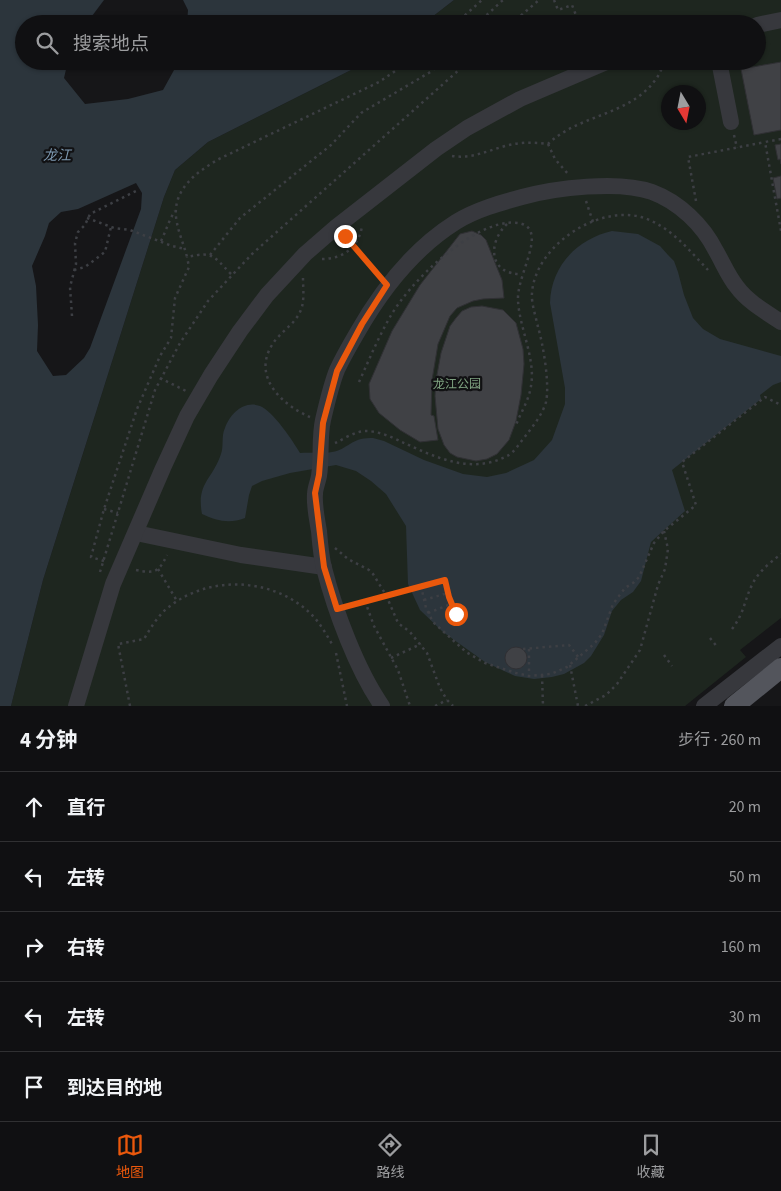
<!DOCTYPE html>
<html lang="zh">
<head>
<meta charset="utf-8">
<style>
  :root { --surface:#101012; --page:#1e1e20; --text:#f1f3f6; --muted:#9c9d9f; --line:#303032; --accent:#ea580c }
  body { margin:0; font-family:"Source Sans 3","Noto Sans SC",sans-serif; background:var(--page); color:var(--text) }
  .compass { position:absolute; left:661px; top:85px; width:45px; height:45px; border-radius:50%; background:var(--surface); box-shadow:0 1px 4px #0004; rotate:170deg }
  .stop { position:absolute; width:15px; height:15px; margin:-11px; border:4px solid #ea580c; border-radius:50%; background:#fff }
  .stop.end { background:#ea580c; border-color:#fff; box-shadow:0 1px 5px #0008 }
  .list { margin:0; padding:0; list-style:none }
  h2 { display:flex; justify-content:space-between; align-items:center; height:65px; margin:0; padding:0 20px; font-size:21px }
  h2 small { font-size:16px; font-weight:400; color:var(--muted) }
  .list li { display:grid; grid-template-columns:32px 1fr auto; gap:15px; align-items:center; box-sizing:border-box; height:70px; padding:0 20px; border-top:1px solid var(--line) }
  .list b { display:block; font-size:19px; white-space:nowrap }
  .list em { font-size:16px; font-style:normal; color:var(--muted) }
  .icon { flex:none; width:28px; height:28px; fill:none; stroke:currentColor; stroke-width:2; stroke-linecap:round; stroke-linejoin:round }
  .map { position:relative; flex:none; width:781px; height:706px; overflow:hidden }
  .search { position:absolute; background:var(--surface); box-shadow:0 1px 4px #0004; left:15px; right:15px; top:15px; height:55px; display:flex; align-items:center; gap:12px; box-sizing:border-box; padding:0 18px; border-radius:28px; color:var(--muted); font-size:19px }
  .sheet { height:415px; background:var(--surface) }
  nav { display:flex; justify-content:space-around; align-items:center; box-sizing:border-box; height:70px; border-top:1px solid var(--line); background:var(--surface); font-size:14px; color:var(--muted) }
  nav a { display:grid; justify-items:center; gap:2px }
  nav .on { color:var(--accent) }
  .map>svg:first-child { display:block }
  .green { fill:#1e261f; fill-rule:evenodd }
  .water { fill:#2c353c; fill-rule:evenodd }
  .building { fill:#404145; stroke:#303034 }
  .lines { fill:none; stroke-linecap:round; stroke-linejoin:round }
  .path { stroke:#3d3f44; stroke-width:2.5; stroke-dasharray:2.5 4; stroke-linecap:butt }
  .minor { stroke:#37383d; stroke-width:16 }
  .major { stroke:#53555c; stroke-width:20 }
  .route { stroke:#ea580c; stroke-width:6 }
  .labels { text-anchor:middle; stroke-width:4.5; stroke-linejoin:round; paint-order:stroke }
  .park-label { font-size:12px; fill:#7fa381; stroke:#111113 }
  .water-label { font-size:14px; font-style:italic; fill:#7f9bb3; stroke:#111113 }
</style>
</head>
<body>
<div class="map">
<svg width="781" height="706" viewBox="0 0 781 706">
  <rect width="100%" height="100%" fill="#161618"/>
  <path class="green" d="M454 0H781V618L740 650 746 657 685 706H11L43 580 164 197 175 170 208 142 369 61H757V24H423ZM668 92H698V122H668Z"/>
  <g class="water">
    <path d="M0 0H104L86 24H24V61H68L64 78 85 104 128 99 163 90 179 61H369L208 142 175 170 164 197 43 580 11 706H0ZM136 183 142 193 141 209 90 348 84 358 66 375 53 376 37 351 38 325 36 286 32 266 45 236 49 223 61 212 78 209Z"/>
    <path d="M183 0H454L423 24H187L188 10Z"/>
    <path d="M612 231 638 234 660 246 668 255 674 261 678 272 684 295 693 318 703 329 720 339 781 356V382L773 385 760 395 761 399 672 470 685 511 651 542 641 581 633 592 621 600 612 611 604 635 591 656 584 663 564 674 552 677 534 679 515 676 485 662 443 632 420 610 408 584 406 526 386 494 371 481 356 471 336 465 290 473 262 481 252 486 249 495 245 518C229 524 217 521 202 514 196 483 213 479 221 454 224 446 221 436 225 428 230 414 244 400 260 406 273 411 293 441 300 453 311 452 322 454 332 452 349 449 351 437 373 438L384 441 424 460 463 474 487 477 506 473 534 460 552 440 565 404V388L550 303C551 266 577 239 612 231Z"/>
  </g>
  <g class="building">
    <path d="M781 62V130L754 135 741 69Z"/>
    <path d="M781 144V164L780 159 778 160 775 145Z"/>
    <path d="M781 176V198L777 199 773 178Z"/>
    <path d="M472 231 481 235 486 240 502 280 504 298 483 299 473 301 457 308 450 316 438 344 432 380 431 415 434 416 438 440 420 442 400 430 379 413 370 399 369 384 392 331 420 285 460 234Z"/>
    <path d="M482 306 503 310 516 323 523 349 524 364 521 395 516 421 509 440 497 454 487 459 476 461 457 457 450 453 444 445 438 429 435 396 436 380 441 353 450 326 456 318 462 311 471 307Z"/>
    <circle cx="516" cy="658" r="11"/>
  </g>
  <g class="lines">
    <g class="path">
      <path d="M554 0 558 10 572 5 579 23 592 18 594 24"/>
      <path d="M455 24 482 0"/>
      <path d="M477 24 503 0"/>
      <path d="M511 24 539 0"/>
      <path d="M734 135 737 148"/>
      <path d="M781 139 765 142 781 231"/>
      <path d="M548 144 555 159 568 174"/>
      <path d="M452 156C471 159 487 151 505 146 519 142 533 142 548 144 579 114 630 116 656 79 660 74 662 67 665 61"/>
      <path d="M586 201 593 222"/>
      <path d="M696 201 688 157 765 142"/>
      <path d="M87 218 114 228 130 230 172 246 185 249"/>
      <path d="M507 224C487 243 489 275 522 274"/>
      <path d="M345 237 378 274"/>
      <path d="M161 241C166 231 169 220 175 211"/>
      <path d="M210 255 240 218 331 145 361 113 432 71 442 61"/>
      <path d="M322 259C343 259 359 247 362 226"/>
      <path d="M74 270 85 267 105 252 111 227"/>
      <path d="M231 274C213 256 214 251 187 257 184 245 179 234 177 223 170 191 195 173 219 159L379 82 410 61"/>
      <path d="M303 278C303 289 305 302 300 312 294 325 279 333 272 345 252 377 282 405 310 417"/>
      <path d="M72 316 70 287 76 264 75 243 78 232 85 225 90 214 136 191"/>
      <path d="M160 378 186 391"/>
      <path d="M359 382C369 360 378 338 390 317 410 282 465 229 506 223 515 222 528 222 531 233 536 248 517 280 518 300 519 327 536 359 531 386 529 400 521 412 516 425"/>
      <path d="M335 443C344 439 355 431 366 431 378 431 392 437 402 442 435 457 471 475 507 456 514 453 521 441 527 434 534 425 543 413 546 402 550 384 543 344 538 327 536 317 531 303 532 293 535 247 596 205 641 217 669 225 689 250 708 270"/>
      <path d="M104 509 118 513"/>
      <path d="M335 548 348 559 369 570 373 574 386 595 398 623 410 632 427 653 440 688 447 700 453 706"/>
      <path d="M104 561 91 557 104 509 137 409 160 356 171 338 175 298 189 267 187 257"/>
      <path d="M158 569 177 601"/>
      <path d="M136 570C155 574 159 572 167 555"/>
      <path d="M100 572 155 390 180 343 208 301 252 254 469 61"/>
      <path d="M421 586 426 608 433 622 466 652 485 663 516 673 529 676 551 674 567 667 594 644 602 634 613 604 625 588 633 583 639 577 654 543 664 531 696 505 682 462 765 397 781 405"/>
      <path d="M424 600 448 593"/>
      <path d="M365 601 374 626 398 670 410 706"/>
      <path d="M351 605 445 580 449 597 456 613"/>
      <path d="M428 613 451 604"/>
      <path d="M732 629C745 612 744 600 753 583 759 571 771 562 781 554"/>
      <path d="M710 638 718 648"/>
      <path d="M523 649 569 645 579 658"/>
      <path d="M529 649V676"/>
      <path d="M336 653 347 706"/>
      <path d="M664 655 672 666"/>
      <path d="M391 658 421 644"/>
      <path d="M570 665 578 706"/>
      <path d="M542 675 543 706"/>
      <path d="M130 706 118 644 144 639C150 629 156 619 164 611 205 574 273 576 312 615 320 623 326 634 332 644"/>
      <path d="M435 706 447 700"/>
      <path d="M585 706 606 695 617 684 640 650 658 585 665 569 668 549 664 531"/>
    </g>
    <g class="minor">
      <path d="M757 25 781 20"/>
      <path d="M719 61 731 122"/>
      <path d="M136 533 241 555 324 567"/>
      <path d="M76 706 113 584 163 468 187 416 211 375 240 331 267 295 305 254 336 227 436 149 467 128 520 99 609 61"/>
      <path d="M382 706C357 670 335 611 324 568 321 556 320 543 319 531 317 519 314 506 315 494 315 488 318 482 319 476 322 457 319 438 323 420 327 403 331 385 337 370 343 357 350 345 357 333 382 289 413 249 456 222 475 210 500 203 522 197 555 188 619 180 652 192 679 202 703 225 716 251 723 263 728 276 737 287 748 302 766 312 781 322"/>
      <path d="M704 706 781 646"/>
    </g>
    <path class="major" d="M734 706 781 668"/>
  </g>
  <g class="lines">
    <path class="route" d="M345 236 387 285 362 324 337 371 323 423 319 475 315 493 324 567 337 609 445 580 449 597 456 614"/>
  </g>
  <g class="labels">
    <g class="park-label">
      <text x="457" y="388">龙江公园</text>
    </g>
    <g class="water-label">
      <text x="57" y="160">龙江</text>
    </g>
  </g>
</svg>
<svg class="compass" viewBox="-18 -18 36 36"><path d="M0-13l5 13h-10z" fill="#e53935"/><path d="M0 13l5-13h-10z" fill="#9c9d9f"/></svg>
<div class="stop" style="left:456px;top:614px"></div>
<div class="stop end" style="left:345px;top:236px"></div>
<div class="search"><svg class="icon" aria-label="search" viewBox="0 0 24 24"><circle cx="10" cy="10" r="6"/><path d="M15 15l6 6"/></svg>搜索地点</div>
</div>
<section class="sheet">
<h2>4 分钟<small>步行 · 260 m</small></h2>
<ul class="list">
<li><svg class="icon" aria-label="ahead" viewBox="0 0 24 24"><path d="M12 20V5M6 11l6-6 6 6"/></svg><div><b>直行</b></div><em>20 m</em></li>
<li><svg class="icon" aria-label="left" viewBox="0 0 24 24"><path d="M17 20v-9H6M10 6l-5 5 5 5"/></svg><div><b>左转</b></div><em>50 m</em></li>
<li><svg class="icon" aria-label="right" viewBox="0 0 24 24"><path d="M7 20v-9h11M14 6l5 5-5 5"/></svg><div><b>右转</b></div><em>160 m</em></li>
<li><svg class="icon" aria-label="left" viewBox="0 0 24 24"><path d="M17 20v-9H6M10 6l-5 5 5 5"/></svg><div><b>左转</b></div><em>30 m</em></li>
<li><svg class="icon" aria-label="arrive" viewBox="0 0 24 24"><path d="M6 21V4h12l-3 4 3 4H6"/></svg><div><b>到达目的地</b></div></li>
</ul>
</section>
<nav>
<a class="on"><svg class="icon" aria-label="map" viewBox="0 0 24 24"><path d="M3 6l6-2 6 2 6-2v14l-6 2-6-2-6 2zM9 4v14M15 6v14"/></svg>地图</a>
<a><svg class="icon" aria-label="directions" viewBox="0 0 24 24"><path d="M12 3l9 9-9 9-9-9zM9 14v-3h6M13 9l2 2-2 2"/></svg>路线</a>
<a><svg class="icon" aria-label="saved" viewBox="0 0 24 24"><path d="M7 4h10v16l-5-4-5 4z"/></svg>收藏</a>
</nav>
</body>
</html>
